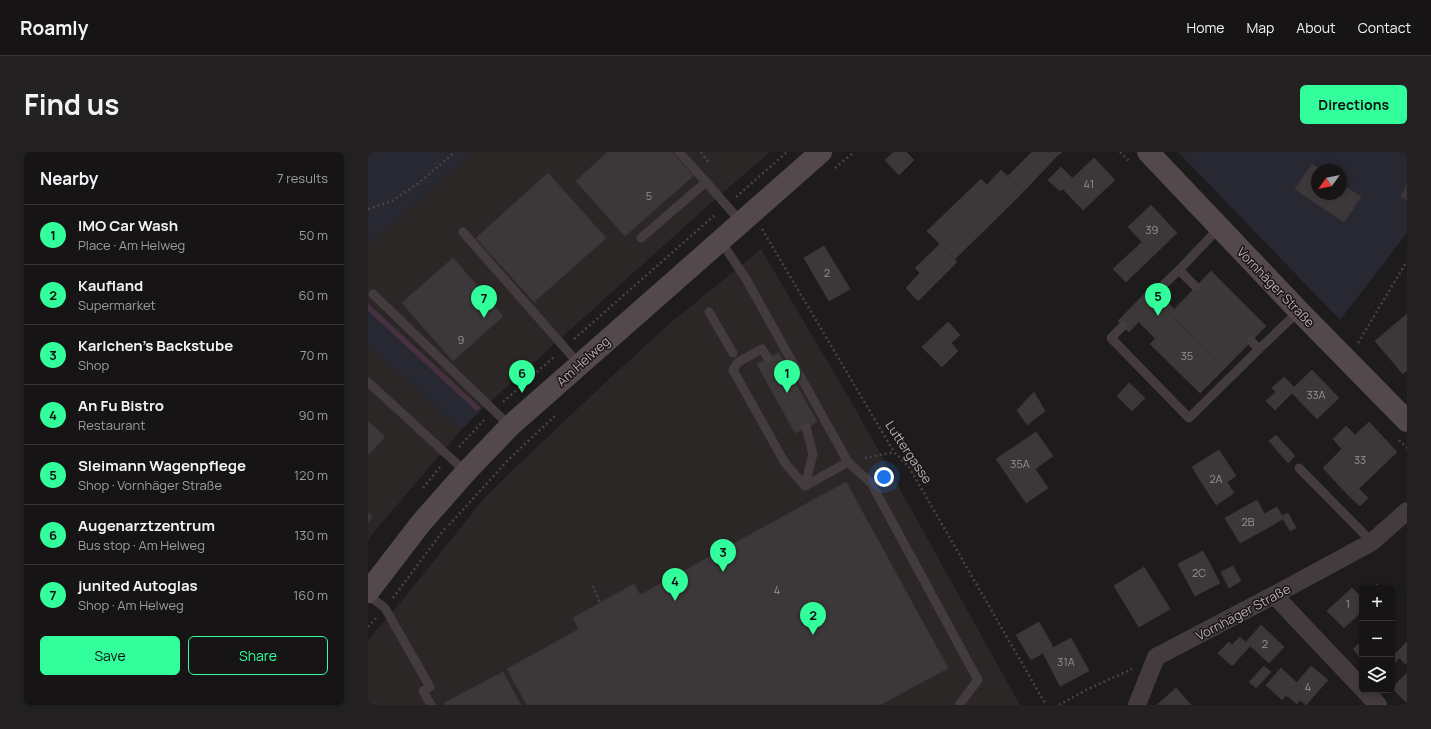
<!DOCTYPE html>
<html lang="en">
<head>
<meta charset="utf-8">
<style>
  :root { --surface:#161414; --page:#232122; --text:#f1f3f6; --muted:#9e9ea0; --line:#353334; --accent:#32fe9b }
  body { margin:0; font-family:Manrope,sans-serif; background:var(--page); color:var(--text) }
  .controls { position:absolute; right:12px; bottom:12px; display:grid; overflow:hidden; border-radius:6px; box-shadow:0 2px 6px #0003 }
  .controls button { width:36px; height:36px; display:grid; place-items:center; padding:0; border:0; border-bottom:1px solid var(--line); background:var(--surface); color:var(--text); font:20px sans-serif }
  .compass { position:absolute; left:943px; top:12px; width:36px; height:36px; border-radius:50%; background:var(--surface); box-shadow:0 2px 6px #0003; rotate:237deg }
  .you { position:absolute; left:516px; top:325px; width:14px; height:14px; margin:-10px; border:3px solid #fff; border-radius:50%; background:#1a73e8; box-shadow:0 0 0 6px #1a73e833 }
  .badge { display:grid; place-items:center; width:26px; height:26px; border-radius:50%; background:var(--accent); color:#111; font-size:13px; font-weight:700 }
  .pin { position:absolute; translate:-50% -33px; filter:drop-shadow(0 1px 2px #0008) }
  .pin::after { content:''; position:absolute; top:21px; width:14px; height:12px; background:inherit; clip-path:polygon(0 0,100% 0,50% 100%) }
  .list { margin:0; padding:0; list-style:none }
  h2 { display:flex; justify-content:space-between; align-items:center; height:52px; margin:0; padding:0 16px; font-size:17px }
  h2 small { font-size:13px; font-weight:400; color:var(--muted) }
  .list li { display:grid; grid-template-columns:26px 1fr auto; gap:12px; align-items:center; box-sizing:border-box; height:60px; padding:0 16px; border-top:1px solid var(--line) }
  .list b { display:block; font-size:15px; white-space:nowrap }
  .list p { margin:0; font-size:13px; white-space:nowrap; color:var(--muted) }
  .list em { font-size:13px; font-style:normal; color:var(--muted) }
  .actions { display:flex; gap:8px; padding:12px 16px }
  .actions a { flex:1; padding:9px 0; border:1px solid var(--accent); border-radius:6px; text-align:center; font-size:14px; color:var(--accent) }
  .actions .main { background:var(--accent); color:#111 }
  .icon { flex:none; width:22px; height:22px; fill:none; stroke:currentColor; stroke-width:2; stroke-linecap:round; stroke-linejoin:round }
  .map { position:relative; flex:none; width:1039px; height:553px; overflow:hidden; border-radius:6px }
  header { display:flex; align-items:center; gap:24px; box-sizing:border-box; height:56px; padding:0 20px; background:var(--surface); border-bottom:1px solid var(--line) }
  header strong { font-size:19px }
  nav { display:flex; gap:22px; margin-inline-start:auto; font-size:14px }
  .intro { display:flex; align-items:center; justify-content:space-between; box-sizing:border-box; height:96px; padding:0 24px }
  h1 { margin:0; font-size:28px }
  .button { padding:10px 18px; border-radius:6px; background:var(--accent); color:#111; font-size:14px; font-weight:700 }
  main { display:flex; gap:24px; padding:0 24px }
  aside { flex:1; background:var(--surface); border-radius:6px; box-shadow:0 2px 6px #0003 }
  .map>svg:first-child { display:block }
  .built { fill:#2b2727 }
  .green { fill:#282833; fill-rule:evenodd }
  .lines { fill:none; stroke-linecap:round; stroke-linejoin:round }
  .stream { stroke:#45313f; stroke-width:5.5 }
  .building { fill:#3c3839; stroke:#3a3535 }
  .path { stroke:#4a4145; stroke-width:2.5; stroke-dasharray:2 3; stroke-linecap:butt }
  .service { stroke:#433b3e; stroke-width:9 }
  .minor { stroke:#433b3e; stroke-width:18 }
  .secondary { stroke:#53494d; stroke-width:22 }
  .labels { text-anchor:middle; stroke-width:3; stroke-linejoin:round; paint-order:stroke }
  .number-label { font-size:11px; fill:#9d9095 }
  .street-label { font-size:13px; fill:#bdadb4; stroke:#191616 }
</style>
</head>
<body>
<header>
<strong>Roamly</strong>
<nav><a>Home</a><a>Map</a><a>About</a><a>Contact</a></nav>
</header>
<div class="intro"><h1>Find us</h1><a class="button">Directions</a></div>
<main>
<aside>
<h2>Nearby<small>7 results</small></h2>
<ul class="list">
<li><span class="badge">1</span><div><b>IMO Car Wash</b><p>Place · Am Helweg</p></div><em>50 m</em></li>
<li><span class="badge">2</span><div><b>Kaufland</b><p>Supermarket</p></div><em>60 m</em></li>
<li><span class="badge">3</span><div><b>Karlchen's Backstube</b><p>Shop</p></div><em>70 m</em></li>
<li><span class="badge">4</span><div><b>An Fu Bistro</b><p>Restaurant</p></div><em>90 m</em></li>
<li><span class="badge">5</span><div><b>Sleimann Wagenpflege</b><p>Shop · Vornhäger Straße</p></div><em>120 m</em></li>
<li><span class="badge">6</span><div><b>Augenarztzentrum</b><p>Bus stop · Am Helweg</p></div><em>130 m</em></li>
<li><span class="badge">7</span><div><b>junited Autoglas</b><p>Shop · Am Helweg</p></div><em>160 m</em></li>
</ul>
<div class="actions"><a class="main">Save</a><a>Share</a></div>
</aside>
<div class="map">
<svg width="1039" height="553" viewBox="0 0 1039 553">
  <rect width="100%" height="100%" fill="#1d1b1b"/>
  <g class="built">
    <path d="M105 0H402L344 50 112 259 0 152V93Z"/>
    <path d="M393 97 484 251 652 553H0V488L36 446 114 349 149 314 241 227 300 173Z"/>
    <path d="M0 193 93 278 0 387Z"/>
  </g>
  <g class="green">
    <path d="M0 0H105L0 93Z"/>
    <path d="M810 0H1039V81L972 168ZM949 18H973V42H949Z"/>
    <path d="M0 152 112 259 93 278 0 193Z"/>
  </g>
  <g class="lines">
    <path class="stream" d="M0 155 109 256"/>
  </g>
  <g class="building">
    <path d="M240 0H304L325 24 257 84 208 29Z"/>
    <path d="M526 0H538L546 8 531 23 517 8Z"/>
    <path d="M664 0H685L689 4 656 39 640 24Z"/>
    <path d="M685 0H694L689 4Z"/>
    <path d="M726 6 747 28 715 58 694 36Z"/>
    <path d="M944 12 953 18H949V42H973V32L993 45 976 70 927 37Z"/>
    <path d="M693 15 705 27 692 39 680 28Z"/>
    <path d="M633 18 656 39 640 55 619 33Z"/>
    <path d="M180 21 238 86 166 150 108 86Z"/>
    <path d="M613 27 640 55 587 107 559 79Z"/>
    <path d="M1039 32V48L1033 44Z"/>
    <path d="M783 53 809 81 786 103 760 75Z"/>
    <path d="M774 90 786 103 758 130 745 117Z"/>
    <path d="M572 92 589 110 565 134 547 116Z"/>
    <path d="M456 94 482 137 461 149 436 106Z"/>
    <path d="M85 106 135 164 85 209 34 151Z"/>
    <path d="M843 119 898 174 857 216 802 162Z"/>
    <path d="M552 121 565 134 550 149 538 136Z"/>
    <path d="M784 134 794 145 761 180 750 169Z"/>
    <path d="M794 145 806 157 802 162 806 167 787 186 770 169Z"/>
    <path d="M1039 162V218L1035 222 1007 189Z"/>
    <path d="M806 167 857 216 832 241 782 192Z"/>
    <path d="M580 170 592 183 583 191 590 199 574 215 554 195Z"/>
    <path d="M411 201 449 270 427 281 389 212Z"/>
    <path d="M944 218 971 246 949 267 922 239Z"/>
    <path d="M916 225 926 235 922 239 924 241 907 258 898 249 908 240 904 236Z"/>
    <path d="M761 231 777 246 764 259 749 244Z"/>
    <path d="M666 240 677 259 659 273 649 258Z"/>
    <path d="M0 269 17 285 0 303Z"/>
    <path d="M1001 270 1029 300 982 345 955 316 974 297 965 287 978 274 987 283Z"/>
    <path d="M668 280 685 304 667 317 680 336 658 351 628 307Z"/>
    <path d="M908 283 927 304 920 311 901 289Z"/>
    <path d="M851 298 868 324 859 330 866 341 848 353 824 315Z"/>
    <path d="M478 330 580 516 512 553H253L205 466 266 432 272 443Z"/>
    <path d="M990 336 1000 346 992 354 982 345Z"/>
    <path d="M889 348 903 374 872 391 857 366Z"/>
    <path d="M909 355 914 364 920 361 928 376 922 379 915 367 903 374 896 362Z"/>
    <path d="M0 361 4 365 0 370Z"/>
    <path d="M835 399 852 431 827 444 810 412Z"/>
    <path d="M865 414 873 429 861 436 853 420Z"/>
    <path d="M776 415 802 457 771 475 746 434Z"/>
    <path d="M1009 432 1013 436H1005Z"/>
    <path d="M984 436 994 446V459L976 476 959 459Z"/>
    <path d="M671 470 685 495 663 508 648 483Z"/>
    <path d="M893 473 916 495 901 511 878 490Z"/>
    <path d="M211 477 253 553H159L139 517Z"/>
    <path d="M872 485 882 494 864 514 850 501 861 490 864 493Z"/>
    <path d="M703 486 721 519 692 534 675 501Z"/>
    <path d="M994 489V507L985 497Z"/>
    <path d="M1039 490V499L1029 508 1025 504Z"/>
    <path d="M1039 499V510L1037 512 1032 506Z"/>
    <path d="M1024 503 1029 509 1024 514Z"/>
    <path d="M896 514 903 520 888 536 881 530Z"/>
    <path d="M943 514 960 528 938 553 932 548 929 552 918 543Z"/>
    <path d="M913 516 929 531 914 548 898 533Z"/>
    <path d="M135 520 153 553H77L76 551Z"/>
    <path d="M1039 521V551L1024 536Z"/>
    <path d="M808 536 823 553H789Z"/>
  </g>
  <g class="lines">
    <g class="path">
      <path d="M333 0 341 11"/>
      <path d="M752 0 762 10"/>
      <path d="M467 16 486 0"/>
      <path d="M368 45 419 0"/>
      <path d="M0 57 24 49 52 30 87 0"/>
      <path d="M394 77 526 300 541 315 678 553"/>
      <path d="M206 187 348 62"/>
      <path d="M990 191 1039 109"/>
      <path d="M135 250 187 204"/>
      <path d="M1031 288 1039 296"/>
      <path d="M91 295 116 268"/>
      <path d="M497 306 526 300"/>
      <path d="M55 336 72 315"/>
      <path d="M81 373 141 307 189 262"/>
      <path d="M225 434 232 451"/>
      <path d="M25 446 77 376"/>
      <path d="M0 475 8 466"/>
      <path d="M691 553 718 538 764 517"/>
    </g>
    <g class="service">
      <path d="M311 0 338 30"/>
      <path d="M95 80 211 212"/>
      <path d="M273 86 338 30 373 70"/>
      <path d="M352 88 378 127 480 310 437 334"/>
      <path d="M828 135 811 118 851 76"/>
      <path d="M789 139 811 118"/>
      <path d="M5 142 142 274"/>
      <path d="M341 160 365 201"/>
      <path d="M755 174 743 186 821 266 891 197"/>
      <path d="M883 189 891 197 931 159"/>
      <path d="M400 206 394 197 370 210 365 218 417 311 437 334 445 302 438 275"/>
      <path d="M0 230 98 320"/>
      <path d="M480 310 503 331 610 528 591 553"/>
      <path d="M931 316 1004 390"/>
      <path d="M0 443 17 456 62 535 55 539 63 553"/>
    </g>
    <g class="minor">
      <path d="M906 443 994 536"/>
      <path d="M996 538 1010 553"/>
      <path d="M769 553 788 505 906 443 1004 390 1039 359"/>
    </g>
    <g class="secondary">
      <path d="M780 0 931 159 1039 269"/>
      <path d="M0 440 53 371 98 320 142 274 453 0"/>
    </g>
  </g>
  <g class="labels">
    <g class="number-label">
      <text x="721" y="36">41</text>
      <text x="281" y="48">5</text>
      <text x="784" y="82">39</text>
      <text x="459" y="125">2</text>
      <text x="93" y="192">9</text>
      <text x="819" y="208">35</text>
      <text x="948" y="247">33A</text>
      <text x="992" y="312">33</text>
      <text x="652" y="316">35A</text>
      <text x="848" y="331">2A</text>
      <text x="880" y="374">2B</text>
      <text x="831" y="425">2C</text>
      <text x="409" y="442">4</text>
      <text x="980" y="456">1</text>
      <text x="897" y="496">2</text>
      <text x="698" y="514">31A</text>
      <text x="940" y="539">4</text>
    </g>
    <g class="street-label">
      <text transform="translate(908 135) rotate(46)" y="5">Vornhäger Straße</text>
      <text transform="translate(215 209) rotate(-42)" y="5">Am Helweg</text>
      <text transform="translate(541 300) rotate(56)" y="5">Luttergasse</text>
      <text transform="translate(875 460) rotate(-28)" y="5">Vornhäger Straße</text>
    </g>
  </g>
</svg>
<div class="controls">
<button>+</button>
<button>−</button>
<button><svg class="icon" aria-label="layers" viewBox="0 0 24 24"><path d="M12 4l9 5-9 5-9-5zM3 14l9 5 9-5"/></svg></button>
</div>
<svg class="compass" viewBox="-18 -18 36 36"><path d="M0-13l5 13h-10z" fill="#e53935"/><path d="M0 13l5-13h-10z" fill="#9e9ea0"/></svg>
<div class="you"></div>
<div class="pin badge" style="left:419px;top:241px">1</div>
<div class="pin badge" style="left:445px;top:483px">2</div>
<div class="pin badge" style="left:355px;top:420px">3</div>
<div class="pin badge" style="left:307px;top:449px">4</div>
<div class="pin badge" style="left:790px;top:164px">5</div>
<div class="pin badge" style="left:154px;top:241px">6</div>
<div class="pin badge" style="left:116px;top:166px">7</div>
</div>
</main>
</body>
</html>
